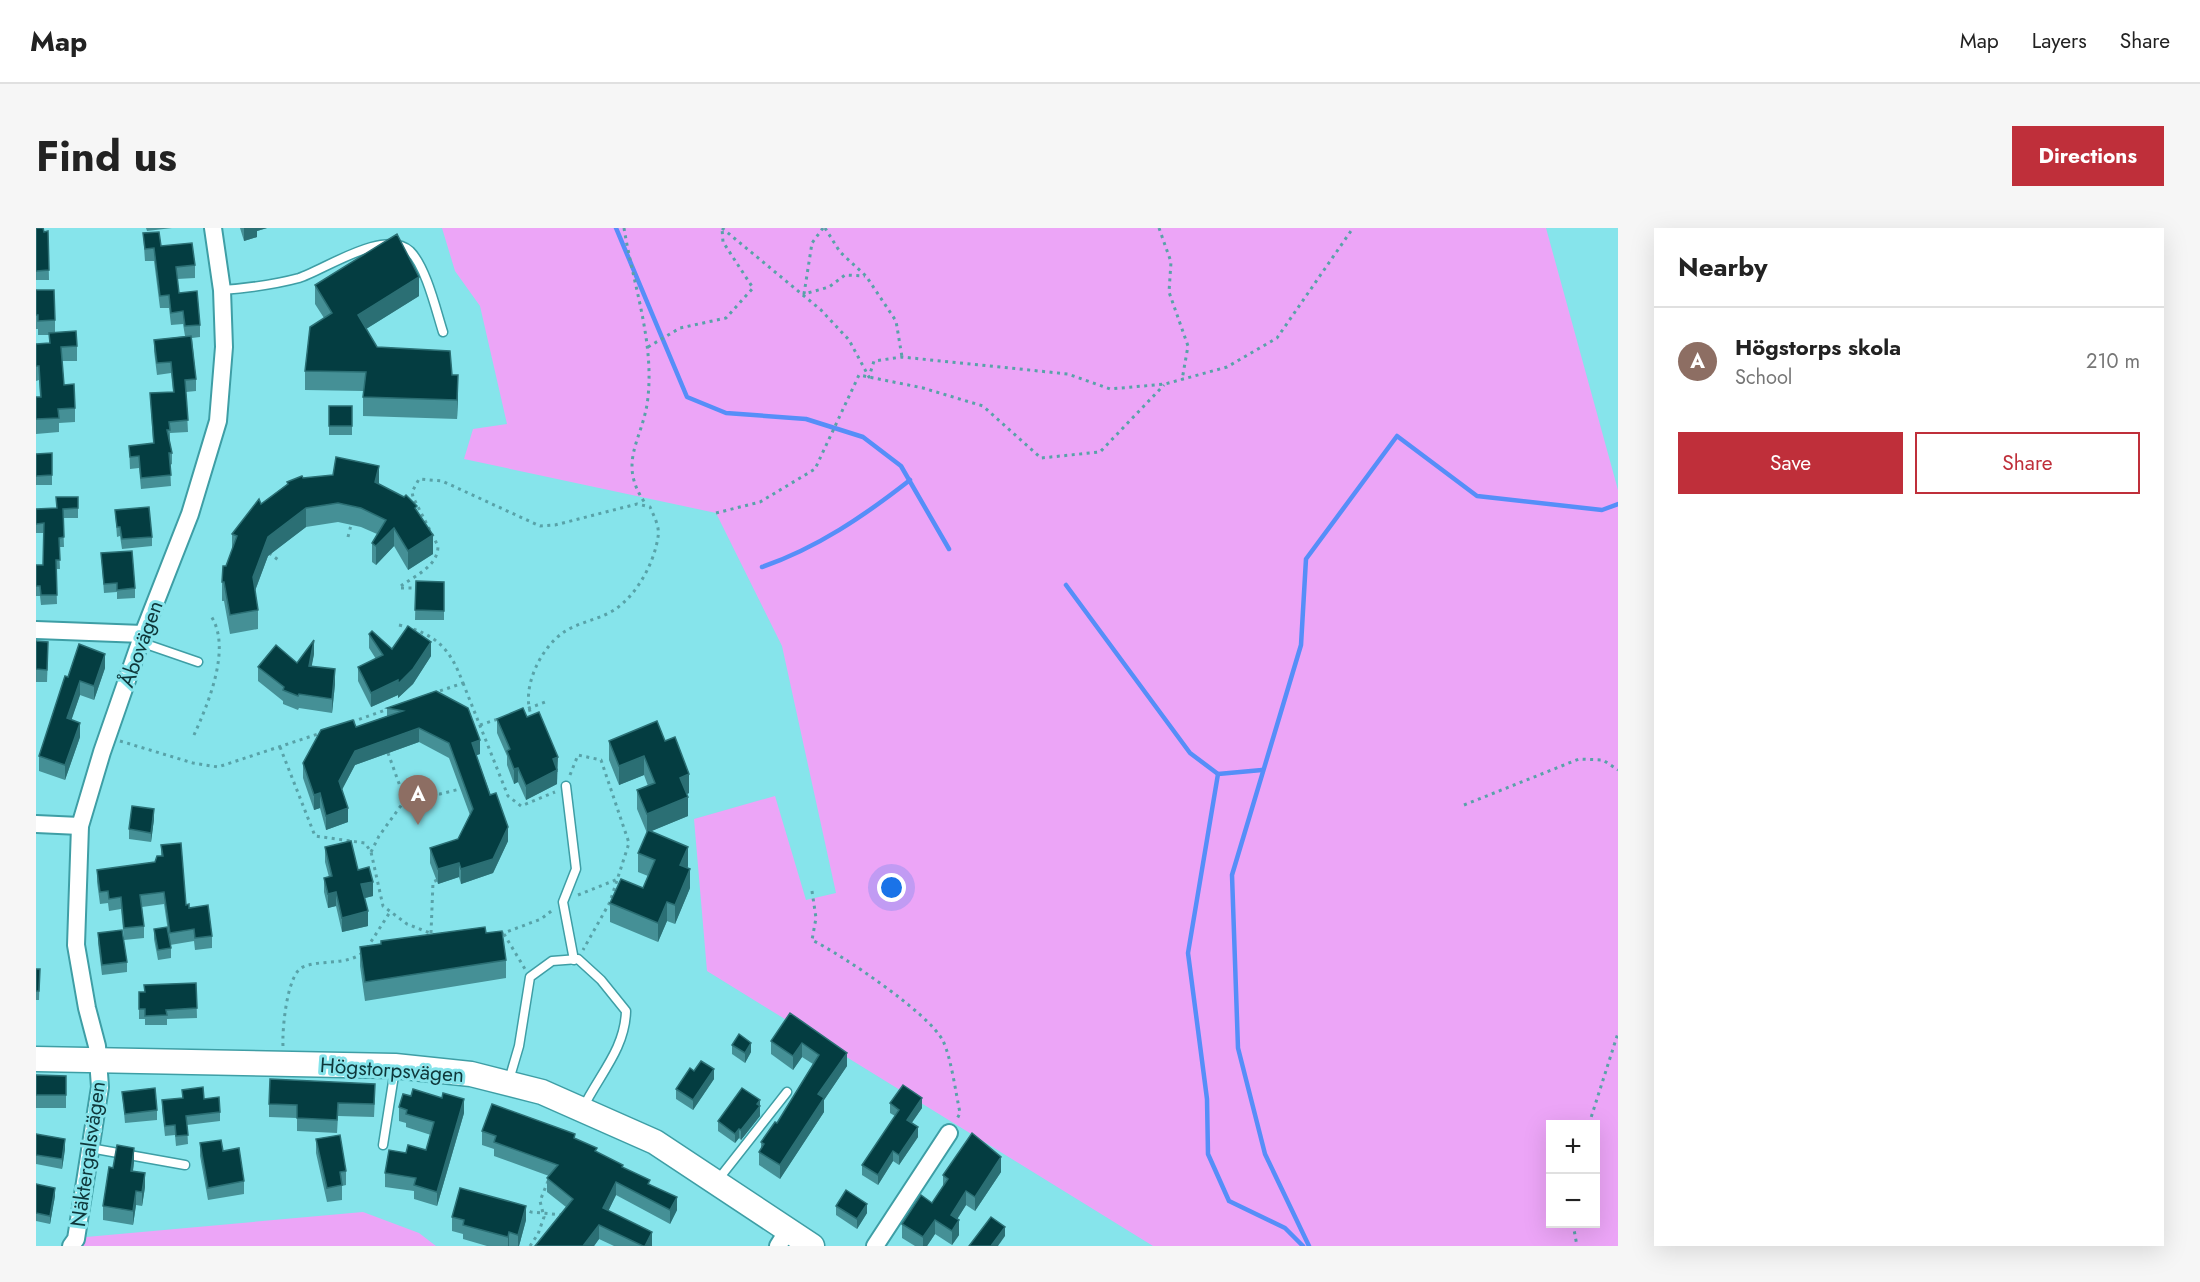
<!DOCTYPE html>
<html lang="en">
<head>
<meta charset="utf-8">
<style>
  :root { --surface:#fff; --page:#f6f6f6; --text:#222; --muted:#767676; --line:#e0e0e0; --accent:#bf2f3a }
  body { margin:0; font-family:Jost,sans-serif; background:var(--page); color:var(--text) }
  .controls { position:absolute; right:18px; bottom:18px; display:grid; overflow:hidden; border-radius:0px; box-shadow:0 6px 24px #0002 }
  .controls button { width:54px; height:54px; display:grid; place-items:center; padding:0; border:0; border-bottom:2px solid var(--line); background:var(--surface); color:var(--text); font:30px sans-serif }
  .you { position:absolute; left:856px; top:660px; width:21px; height:21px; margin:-15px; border:4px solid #fff; border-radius:50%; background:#1a73e8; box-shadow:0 0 0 9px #1a73e833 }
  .badge { display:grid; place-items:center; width:39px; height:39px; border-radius:50%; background:var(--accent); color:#fff; font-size:20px; font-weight:700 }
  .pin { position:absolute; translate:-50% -50px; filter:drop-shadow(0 2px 3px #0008) }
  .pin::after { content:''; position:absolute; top:32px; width:21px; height:18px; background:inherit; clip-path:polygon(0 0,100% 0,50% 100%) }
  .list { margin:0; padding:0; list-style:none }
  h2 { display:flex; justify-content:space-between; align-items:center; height:78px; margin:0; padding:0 24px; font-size:26px }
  h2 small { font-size:20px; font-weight:400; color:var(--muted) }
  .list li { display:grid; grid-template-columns:39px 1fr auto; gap:18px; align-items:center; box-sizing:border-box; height:108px; padding:0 24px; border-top:2px solid var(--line) }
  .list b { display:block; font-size:22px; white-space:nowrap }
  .list p { margin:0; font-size:20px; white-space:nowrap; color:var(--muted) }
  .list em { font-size:20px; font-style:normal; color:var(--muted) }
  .actions { display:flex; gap:12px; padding:18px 24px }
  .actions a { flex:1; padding:14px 0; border:2px solid var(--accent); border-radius:0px; text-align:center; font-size:21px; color:var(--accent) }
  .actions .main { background:var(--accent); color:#fff }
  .map { position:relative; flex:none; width:1582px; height:1018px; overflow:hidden; border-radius:0px }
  header { display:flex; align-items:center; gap:36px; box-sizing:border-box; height:84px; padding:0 30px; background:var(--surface); border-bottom:2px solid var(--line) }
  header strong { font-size:28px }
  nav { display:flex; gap:33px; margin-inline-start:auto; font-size:21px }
  .intro { display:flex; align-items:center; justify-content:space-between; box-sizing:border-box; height:144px; padding:0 36px }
  h1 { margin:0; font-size:42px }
  .button { padding:15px 27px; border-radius:0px; background:var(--accent); color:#fff; font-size:21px; font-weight:700 }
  main { display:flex; gap:36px; padding:0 36px }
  aside { flex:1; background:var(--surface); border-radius:0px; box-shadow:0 6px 24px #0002 }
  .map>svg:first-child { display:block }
  .green { fill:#eca5f7; fill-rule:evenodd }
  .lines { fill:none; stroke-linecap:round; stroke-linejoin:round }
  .stream { stroke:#568ef8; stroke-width:4.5 }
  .lane-casing { stroke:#3e9ea5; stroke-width:11 }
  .street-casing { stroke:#3e9ea5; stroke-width:20 }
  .secondary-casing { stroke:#3e9ea5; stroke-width:27 }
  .path { stroke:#58a2a8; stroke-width:3; stroke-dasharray:3 4.5; stroke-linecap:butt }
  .lane { stroke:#fff; stroke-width:8 }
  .street { stroke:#fff; stroke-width:16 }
  .secondary { stroke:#fff; stroke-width:24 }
  .wall { fill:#459096 }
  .shaded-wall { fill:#2b6f74 }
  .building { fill:#043d41; stroke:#2b6f74; stroke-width:1.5 }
  .labels { text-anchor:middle; stroke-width:6; stroke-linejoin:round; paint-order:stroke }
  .street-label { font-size:21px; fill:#0e373a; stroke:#86e4eb }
</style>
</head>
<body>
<header>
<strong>Map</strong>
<nav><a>Map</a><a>Layers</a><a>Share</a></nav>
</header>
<div class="intro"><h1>Find us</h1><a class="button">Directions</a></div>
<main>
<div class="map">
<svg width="1582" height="1018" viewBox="0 0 1582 1018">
  <rect width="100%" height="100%" fill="#86e4eb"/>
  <g class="green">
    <path d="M406 0H1510L1582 262V1018H1117L671 743 658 591 739 568 770 672 800 665 746 418 680 285 428 231 437 201 471 196 444 78 419 43ZM1514 896H1560V996H1514Z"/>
    <path d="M327 984 383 1005 400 1018H42L39 1010Z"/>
  </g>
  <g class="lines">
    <g class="stream">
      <path d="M580 0 651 169 690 185 770 191 827 209 865 238 913 321"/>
      <path d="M726 339C781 320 828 288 874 252"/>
      <path d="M1030 357 1154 525 1182 546 1226 542"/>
      <path d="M1182 546 1152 725 1171 871 1172 926 1193 973 1249 1000 1267 1018"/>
      <path d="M1273 1018 1229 926 1202 820 1196 647 1265 417 1270 331 1361 208 1441 268 1566 282 1582 276"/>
    </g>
    <g class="lane-casing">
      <g id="lane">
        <path d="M186 62C212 60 237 57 263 50 288 42 349 0 374 23 390 39 400 82 407 104"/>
        <path d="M104 414 162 434"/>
        <path d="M530 558 540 641 527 674 538 732"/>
        <path d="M473 852 483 818 494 749 516 733 542 731 565 752 590 783C589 821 563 847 547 880"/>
        <path d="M347 917 359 841"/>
        <path d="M54 920 149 937"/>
        <path d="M681 953 751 864"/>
      </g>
    </g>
    <g class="street-casing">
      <g id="street">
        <path d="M0 402 107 406"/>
        <path d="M0 596 44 598"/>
        <path d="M35 1018 40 1011 64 859 61 818 51 780 40 717 44 598 66 524 107 406 154 286 182 193 188 119 186 62 177 0"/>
        <path d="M742 1018 752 1002"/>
        <path d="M839 1018 913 905"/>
      </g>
    </g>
    <g class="secondary-casing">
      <path id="secondary" d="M0 831 359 838 435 846 506 864 619 914 776 1018"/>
    </g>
    <g class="path">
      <path d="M588 0C597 56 618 112 612 169 608 211 580 233 609 275"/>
      <path d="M686 0 785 82 813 112 833 149 838 133 866 129 1032 146 1074 161 1129 156 1191 139 1241 110 1317 0"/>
      <path d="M787 0 776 15 768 66 793 59 809 47 829 48"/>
      <path d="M789 0 804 24 830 48 860 93 866 129"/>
      <path d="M1123 0 1135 34 1133 64 1152 118 1146 152"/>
      <path d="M612 119 644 100 690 90 717 60 687 14 686 0"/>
      <path d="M680 285 724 274 779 241 823 147 887 160 947 178 1005 230 1064 224 1128 157"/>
      <path d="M312 309 315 297"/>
      <path d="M233 325 245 334"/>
      <path d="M365 358C380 347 402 338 402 318L377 269 376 264 383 251 406 253 504 298 519 297 601 276 614 279C618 288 624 299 622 309 618 336 600 368 578 382 562 392 543 394 528 404 504 420 484 462 496 489"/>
      <path d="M365 360H383"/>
      <path d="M363 397C400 406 414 420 427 455L398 465"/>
      <path d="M427 455 472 568 485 578 519 564"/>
      <path d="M485 483 512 473"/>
      <path d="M316 494 352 481"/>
      <path d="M444 497 465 490"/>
      <path d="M158 507C172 476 196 420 175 388"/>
      <path d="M84 513 157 535 182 539 285 505"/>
      <path d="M244 519 279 608 329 615 335 624 347 678 371 696 399 707"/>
      <path d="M352 525 369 572"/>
      <path d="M534 547 542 527 565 532 593 615 574 674 547 722"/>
      <path d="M1428 577 1543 531 1567 532 1582 542"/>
      <path d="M335 624 343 608 369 572 388 565 404 566 424 561"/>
      <path d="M776 663 780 690 776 712C806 727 893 785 907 813 915 829 920 866 924 885L920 893"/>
      <path d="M542 667 582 651"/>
      <path d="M395 705 397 654 401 652"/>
      <path d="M465 706 505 691 518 681"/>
      <path d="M468 706 489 741"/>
      <path d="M331 720 354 684"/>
      <path d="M247 818C246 802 251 745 267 739 286 731 309 738 326 725"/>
      <path d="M1553 896 1582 805"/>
      <path d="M487 980 495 984 527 987"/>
      <path d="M1537 996 1541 1018"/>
      <path d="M494 1018 502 1006 508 989 504 973 512 953"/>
    </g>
    <use href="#lane" class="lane"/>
    <use href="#street" class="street"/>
    <use href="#secondary" class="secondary"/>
  </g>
  <g class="wall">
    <path d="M0 0 8 4 12 3 13 52H0Z"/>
    <path d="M110 0H136L111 3Z"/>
    <path d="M204 0H231L221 3V9L208 13Z"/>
    <path d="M107 5 125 18 159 37V50L141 51 143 65 164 97V109L156 110 160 151V163L150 164 152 204 134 205V214L136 225V236L134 237 135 258 105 261 103 240 94 241 93 218 117 215 114 165 137 164 135 145 121 147 118 123V112L149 108 147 96 135 97 133 80H124L118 33H109Z"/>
    <path d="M279 57 383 68 330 101 341 119 416 147 422 166 421 191 327 188V163L269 162V143L288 90 279 76Z"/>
    <path d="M0 62 19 92V105L41 118V133H26L28 157 39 180V194L23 195V204L0 206V169H4L3 152 0 153V116H13V107H2V101H0Z"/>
    <rect x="293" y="178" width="23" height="29"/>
    <path d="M16 225V257H0V226Z"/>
    <path d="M267 250 343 256 381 282 397 326 372 342 358 318 340 337 336 334V315L341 306 325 299 302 294 270 299 232 328 219 363 222 382V401L194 406 188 373H186V354L190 338 196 322V306L225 276 251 256V254Z"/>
    <path d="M42 269V290H27L28 319H23L24 341H20L21 376 5 377 4 368H0V337H7L8 305H0V281L20 280Z"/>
    <path d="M79 282 116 309V318L86 321 84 308 81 309Z"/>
    <path d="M65 325 99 360V370L81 371V364L68 365Z"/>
    <path d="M380 353 408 354V392H379Z"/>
    <path d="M333 406 356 421 395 428 377 456 362 470V467L335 479 322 453V439L340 431 333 420Z"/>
    <path d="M0 413 12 426 11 454H0Z"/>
    <path d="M278 426 275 439 299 456 296 485 263 480 262 482 247 476V473L222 453V439L261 435Z"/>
    <path d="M69 440 58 472 44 467 35 492 44 509 29 552 3 543V528L32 449Z"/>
    <path d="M400 463 444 526 440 527 472 613 457 645 425 656 423 649 402 656 394 635V620L422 611 434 587 413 530 383 514 319 537 306 562 312 594 290 602 284 580 278 582 267 550V535L320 499 351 488V480Z"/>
    <path d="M491 489 522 544H521V556L490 572 482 554 478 556 471 537V528L461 505V491Z"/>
    <path d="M573 513H629L653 565 651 566 652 588 615 603 652 638 651 640 654 660 639 696 631 693 622 714 574 694V675L607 660 612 648 602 644V625L611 605 601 581V562L612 558 608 547 583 557 573 532Z"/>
    <path d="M118 591 115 614 93 611V601Z"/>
    <path d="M125 617 150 677 176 708V720L159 722 158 713 134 717 128 676 106 679 108 698V710L88 712 85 681 73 683 72 675 64 676 61 654V642L119 634 125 628Z"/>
    <path d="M289 619 322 642 337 668 329 670 332 698 306 704 300 678 292 680 288 664V650L293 649 289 634Z"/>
    <path d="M118 701 135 720V730L122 732 118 711Z"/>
    <path d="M62 705 91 734V744L66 747 62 715Z"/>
    <path d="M324 719 470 732V750L329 773 324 738Z"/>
    <path d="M0 741H4L3 772H0Z"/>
    <path d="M160 755 161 790 131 791V797H109V791H103V774L108 764Z"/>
    <path d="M754 785 811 838 788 872V884L744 951 723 937V924L725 921V914L741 895 777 836 766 829 757 842 735 826V813Z"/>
    <path d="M696 817 715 824 709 835 696 826Z"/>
    <path d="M658 843 678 851 657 882 640 871V861Z"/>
    <path d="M0 847 30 848V880H0Z"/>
    <path d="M146 862 168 871 184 884V893L151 897 152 916 140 918 139 907 129 908 126 882V872L146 870Z"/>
    <path d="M86 864 121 882V892L89 895Z"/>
    <path d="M339 868 338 889 302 888 301 905 261 903V890L233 889V876Z"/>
    <path d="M724 872V888L705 912 703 910 699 915 682 903V893Z"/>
    <path d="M854 875 886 880 875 895 882 909 863 937 857 933 842 957 826 947V937L859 888 854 885Z"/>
    <path d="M363 879 428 885 401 978 378 971V963L349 959V945L370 925 390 922 395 907 370 899V895L363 893Z"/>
    <path d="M446 903 539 910 614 956 641 982 634 996 580 967 572 983 616 1018H578L563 1011 558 1018H499L530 979 511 964V950L513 948 458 928V921L446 917Z"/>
    <path d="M0 906 29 921 26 941 0 936Z"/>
    <path d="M280 911 310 943V957L306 958V972L291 974 280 925Z"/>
    <path d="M164 915 187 923 208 953V966L172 972 164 928Z"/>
    <path d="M98 934 97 943 109 959 106 978 100 977 97 997 67 992V978L77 940Z"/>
    <path d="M965 944 939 983 930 977 921 991 923 1007 916 1017 899 1006 891 1018H879L866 1010V996L896 975 907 958V947Z"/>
    <path d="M0 956 19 968 14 996 0 993Z"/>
    <path d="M800 978 831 985 821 1001 800 987Z"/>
    <path d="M416 989 490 992 483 1018H451L427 1011V1006L416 1003Z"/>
  </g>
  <g class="shaded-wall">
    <path d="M208 0H231L221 3V9L208 13Z"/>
    <path d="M383 49V68L322 106V87Z"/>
    <path d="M422 147V166L421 191V172Z"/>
    <path d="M343 238V257L339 254Z"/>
    <path d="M270 280V299L232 328 217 368V349L232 309Z"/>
    <path d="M358 300V318L340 337V318Z"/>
    <path d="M397 307V326L372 342V323Z"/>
    <path d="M278 412V426L273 453V438Z"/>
    <path d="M395 414V428L377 456 362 470V456Z"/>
    <path d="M69 426V440L58 472V458Z"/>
    <path d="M299 441V456L296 485V471Z"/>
    <path d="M362 452V467L335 479V465Z"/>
    <path d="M44 453V467L31 505V490Z"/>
    <path d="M44 495V509L29 552V537Z"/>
    <path d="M383 500V514L319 537 303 567V553L319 523Z"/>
    <path d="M444 512V526L436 529V515Z"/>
    <path d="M608 528V547L583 557V538Z"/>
    <path d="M522 529 521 556 490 572V558L517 531Z"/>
    <path d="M482 540V554L478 556V541Z"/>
    <path d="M653 546V565L644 569V550Z"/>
    <path d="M284 565V580L278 582V567Z"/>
    <path d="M652 569V588L611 605V586Z"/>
    <path d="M312 580V594L290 602V588Z"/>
    <path d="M118 581V591L115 614V605Z"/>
    <path d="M472 599V613L457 645 425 656V641Z"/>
    <path d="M652 619V638L644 656V637Z"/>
    <path d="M423 635V649L402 656V641Z"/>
    <path d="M654 641V660L639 696V677Z"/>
    <path d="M337 654V668L325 671V656Z"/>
    <path d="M300 664V678L292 680V666Z"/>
    <path d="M631 674V693L622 714V695Z"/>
    <path d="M332 683V698L306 704V690Z"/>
    <path d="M715 815V824L709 835V825Z"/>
    <path d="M766 815V829L757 842V828Z"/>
    <path d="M811 825V838L788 872V884L744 951V937L782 866Z"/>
    <path d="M678 841V851L657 882V872Z"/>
    <path d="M886 870V880L871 902V892Z"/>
    <path d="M428 871V885L401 978V964Z"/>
    <path d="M724 872V888L705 912V902Z"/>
    <path d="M882 899V909L863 937V927Z"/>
    <path d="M703 901V910L699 915V906Z"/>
    <path d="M29 911V921L26 941V931Z"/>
    <path d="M98 920V934L95 957V943Z"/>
    <path d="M857 923V933L842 957V947Z"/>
    <path d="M965 929V944L939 983V969Z"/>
    <path d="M109 945V959L106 978V964Z"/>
    <path d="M580 954V967L567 994V980Z"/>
    <path d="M19 960V968L14 996V988Z"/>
    <path d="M100 963V977L97 997V983Z"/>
    <path d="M930 963V977L915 1001V987Z"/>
    <path d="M641 969V982L634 996V982Z"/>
    <path d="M831 976V985L821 1001V991Z"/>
    <path d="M490 978V992L483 1018H482V1007Z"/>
    <path d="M899 992V1006L891 1018H887V1009Z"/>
    <path d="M923 992V1007L916 1017V1003Z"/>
    <path d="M563 997V1011L558 1018H547Z"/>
    <path d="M969 999V1008L962 1018H955Z"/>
    <path d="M473 1004V1018H472V1009Z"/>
    <path d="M616 1004V1018H609Z"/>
  </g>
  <g class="building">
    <path d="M0 0H7L8 4 12 3 13 42 0 43Z"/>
    <path d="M123 4 125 18 156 15 159 37 140 39 143 65 161 63 164 97 149 98 147 83 135 85 133 67 124 68 118 20 109 21 107 5Z"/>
    <path d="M361 6 383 49 322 87 341 119 414 123 416 147H422L421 172 327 169 330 144 269 143 274 99 296 85 279 57Z"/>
    <path d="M0 62H18L19 92 2 93V87H0Z"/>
    <path d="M40 103 41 118 25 119 28 157 38 156 39 180 22 181 23 190 0 191V169H5L3 138H0V116L14 115 13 105Z"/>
    <path d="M155 108 160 151 149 152 152 192 133 194 134 202H131L136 225H133L135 247 105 250 103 228 94 229 93 218 118 215 114 165 138 164 135 134 121 135 118 112Z"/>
    <rect x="293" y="178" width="23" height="20"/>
    <path d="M16 225V247L0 248V226Z"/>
    <path d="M300 229 343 238 339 254 368 269 370 267 381 278 379 280 397 307 372 323 358 300 340 318 336 315 350 292 325 280 302 275 270 280 232 309 217 349 222 382 194 387 188 354H186L187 338H190L201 308 196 306 223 271 225 276 252 256 251 254 266 248 267 250 297 247Z"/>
    <path d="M20 269H42V280L27 281 28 309 23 310 24 332H20L21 367H5L4 358H0V337H7L8 295 0 296V281L21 280Z"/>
    <path d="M113 279 116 309 86 311 84 299H81L79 282Z"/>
    <path d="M96 323 99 360 81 362V355L68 356 65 325Z"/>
    <path d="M380 353 408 354V383L379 382Z"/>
    <path d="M372 398 395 414 377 441 362 456V452L335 465 322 439 347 427 333 406 336 403 356 421Z"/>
    <path d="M278 412 273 438 299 441 296 471 263 466 262 468 247 462 248 459 222 439 240 417 261 435Z"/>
    <path d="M0 413 12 414 11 442 0 441Z"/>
    <path d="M43 416 69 426 58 458 44 453 31 490 44 495 29 537 3 528 29 448 32 449Z"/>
    <path d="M400 463 432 480 444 512 436 515 454 567 460 565 472 599 457 631 425 641 423 635 402 641 394 620 422 611 437 581 413 515 383 500 319 523 303 553 312 580 290 588 284 565 278 567 267 535 285 502 317 492 320 499 367 483 351 480Z"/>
    <path d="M487 480 491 489 503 484 522 529 517 531 521 542 490 558 482 540 478 541 471 523 474 521 461 491Z"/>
    <path d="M621 493 629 513 639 509 653 546 644 550 652 569 611 586 601 562 619 555 608 528 583 538 573 513Z"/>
    <path d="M96 578 118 581 115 605 93 601Z"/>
    <path d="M612 602 652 619 644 637 654 641 639 677 631 674 622 695 574 675 585 651 607 660 619 632 602 625Z"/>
    <path d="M315 613 322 642 333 639 337 654 325 656 332 683 306 690 300 664 292 666 288 650 296 648 289 619Z"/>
    <path d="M145 615 150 677 153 676V680L172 677 176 708 159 710 158 701 134 705 128 664 104 667 108 698 88 700 85 669 73 671 72 663 64 664 61 642 119 634 121 628H127L125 617Z"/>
    <path d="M131 699 135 720 122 722 118 701Z"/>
    <path d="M449 699 450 705 466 703 470 732 329 754 324 719 345 716V713Z"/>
    <path d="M86 702 91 734 66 737 62 705Z"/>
    <path d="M0 741H4L3 763H0Z"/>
    <path d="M160 755 161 780 130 782 131 787 109 788V781H103V764H109L108 757Z"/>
    <path d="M754 785 811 825 782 866 788 870 744 937 723 924 728 916 725 914 739 894 741 895 783 827 766 815 757 828 735 813Z"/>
    <path d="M703 806 715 815 709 825 696 817Z"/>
    <path d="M665 833 678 841 657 872 640 861 654 840 658 843Z"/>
    <path d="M0 847 30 848V867H0Z"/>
    <path d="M234 851 339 856 338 876 302 875 301 892 261 890V877L233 876Z"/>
    <path d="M867 857 886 870 871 892 882 899 863 927 857 923 842 947 826 937 863 882 854 875Z"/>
    <path d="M167 859 168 871 183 869 184 884 150 888 152 907 140 908 139 897 129 898 126 872 147 870 146 862Z"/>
    <path d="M119 860 121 882 89 886 86 864Z"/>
    <path d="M706 860 724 872 721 876 724 878 705 902 703 901 699 906 682 893Z"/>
    <path d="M377 861 406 870 407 865 428 871 401 964 378 957 380 950 349 945 353 922 370 925 372 917 390 922 398 894 370 886 371 882 363 879 367 866 375 868Z"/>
    <path d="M456 876 539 906 538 910 561 920 559 923 587 937 586 939 614 952 612 956 641 969 634 982 580 954 567 980 616 1004 609 1018H607L563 997 547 1018H499L537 971 511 950 522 937 458 914 460 908 446 903Z"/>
    <path d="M936 905 965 929 939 969 930 963 915 987 923 992 916 1003 899 992 887 1009 866 996 885 967 896 975 912 951 907 947Z"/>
    <path d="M0 906 29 911 26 931 0 927Z"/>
    <path d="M304 907 310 943 304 944 306 957 291 960 280 911Z"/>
    <path d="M185 912 187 923 203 920 208 953 172 960 164 915Z"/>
    <path d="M81 917 98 920 95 943 109 945 106 964 100 963 97 983 67 978 73 939 77 940Z"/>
    <path d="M0 956 19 960 14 988 0 985Z"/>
    <path d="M424 960 490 978 482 1007 473 1004 472 1009 427 997 428 992 416 989Z"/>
    <path d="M810 962 831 976 821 991 800 978Z"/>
    <path d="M955 989 969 999 955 1018H933Z"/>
  </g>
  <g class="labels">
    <g class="street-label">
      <text transform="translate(105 416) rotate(-70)" y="7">Åbovägen</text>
      <text transform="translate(356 842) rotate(4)" y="7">Högstorpsvägen</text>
      <text transform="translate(52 926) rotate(-82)" y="7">Näktergalsvägen</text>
    </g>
  </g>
</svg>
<div class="controls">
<button>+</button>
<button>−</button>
</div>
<div class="you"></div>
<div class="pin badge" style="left:382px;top:597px;background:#8d6e63">A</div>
</div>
<aside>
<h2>Nearby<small></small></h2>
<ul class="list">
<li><span class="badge" style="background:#8d6e63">A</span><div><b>Högstorps skola</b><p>School</p></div><em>210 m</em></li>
</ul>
<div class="actions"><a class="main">Save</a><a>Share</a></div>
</aside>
</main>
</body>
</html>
